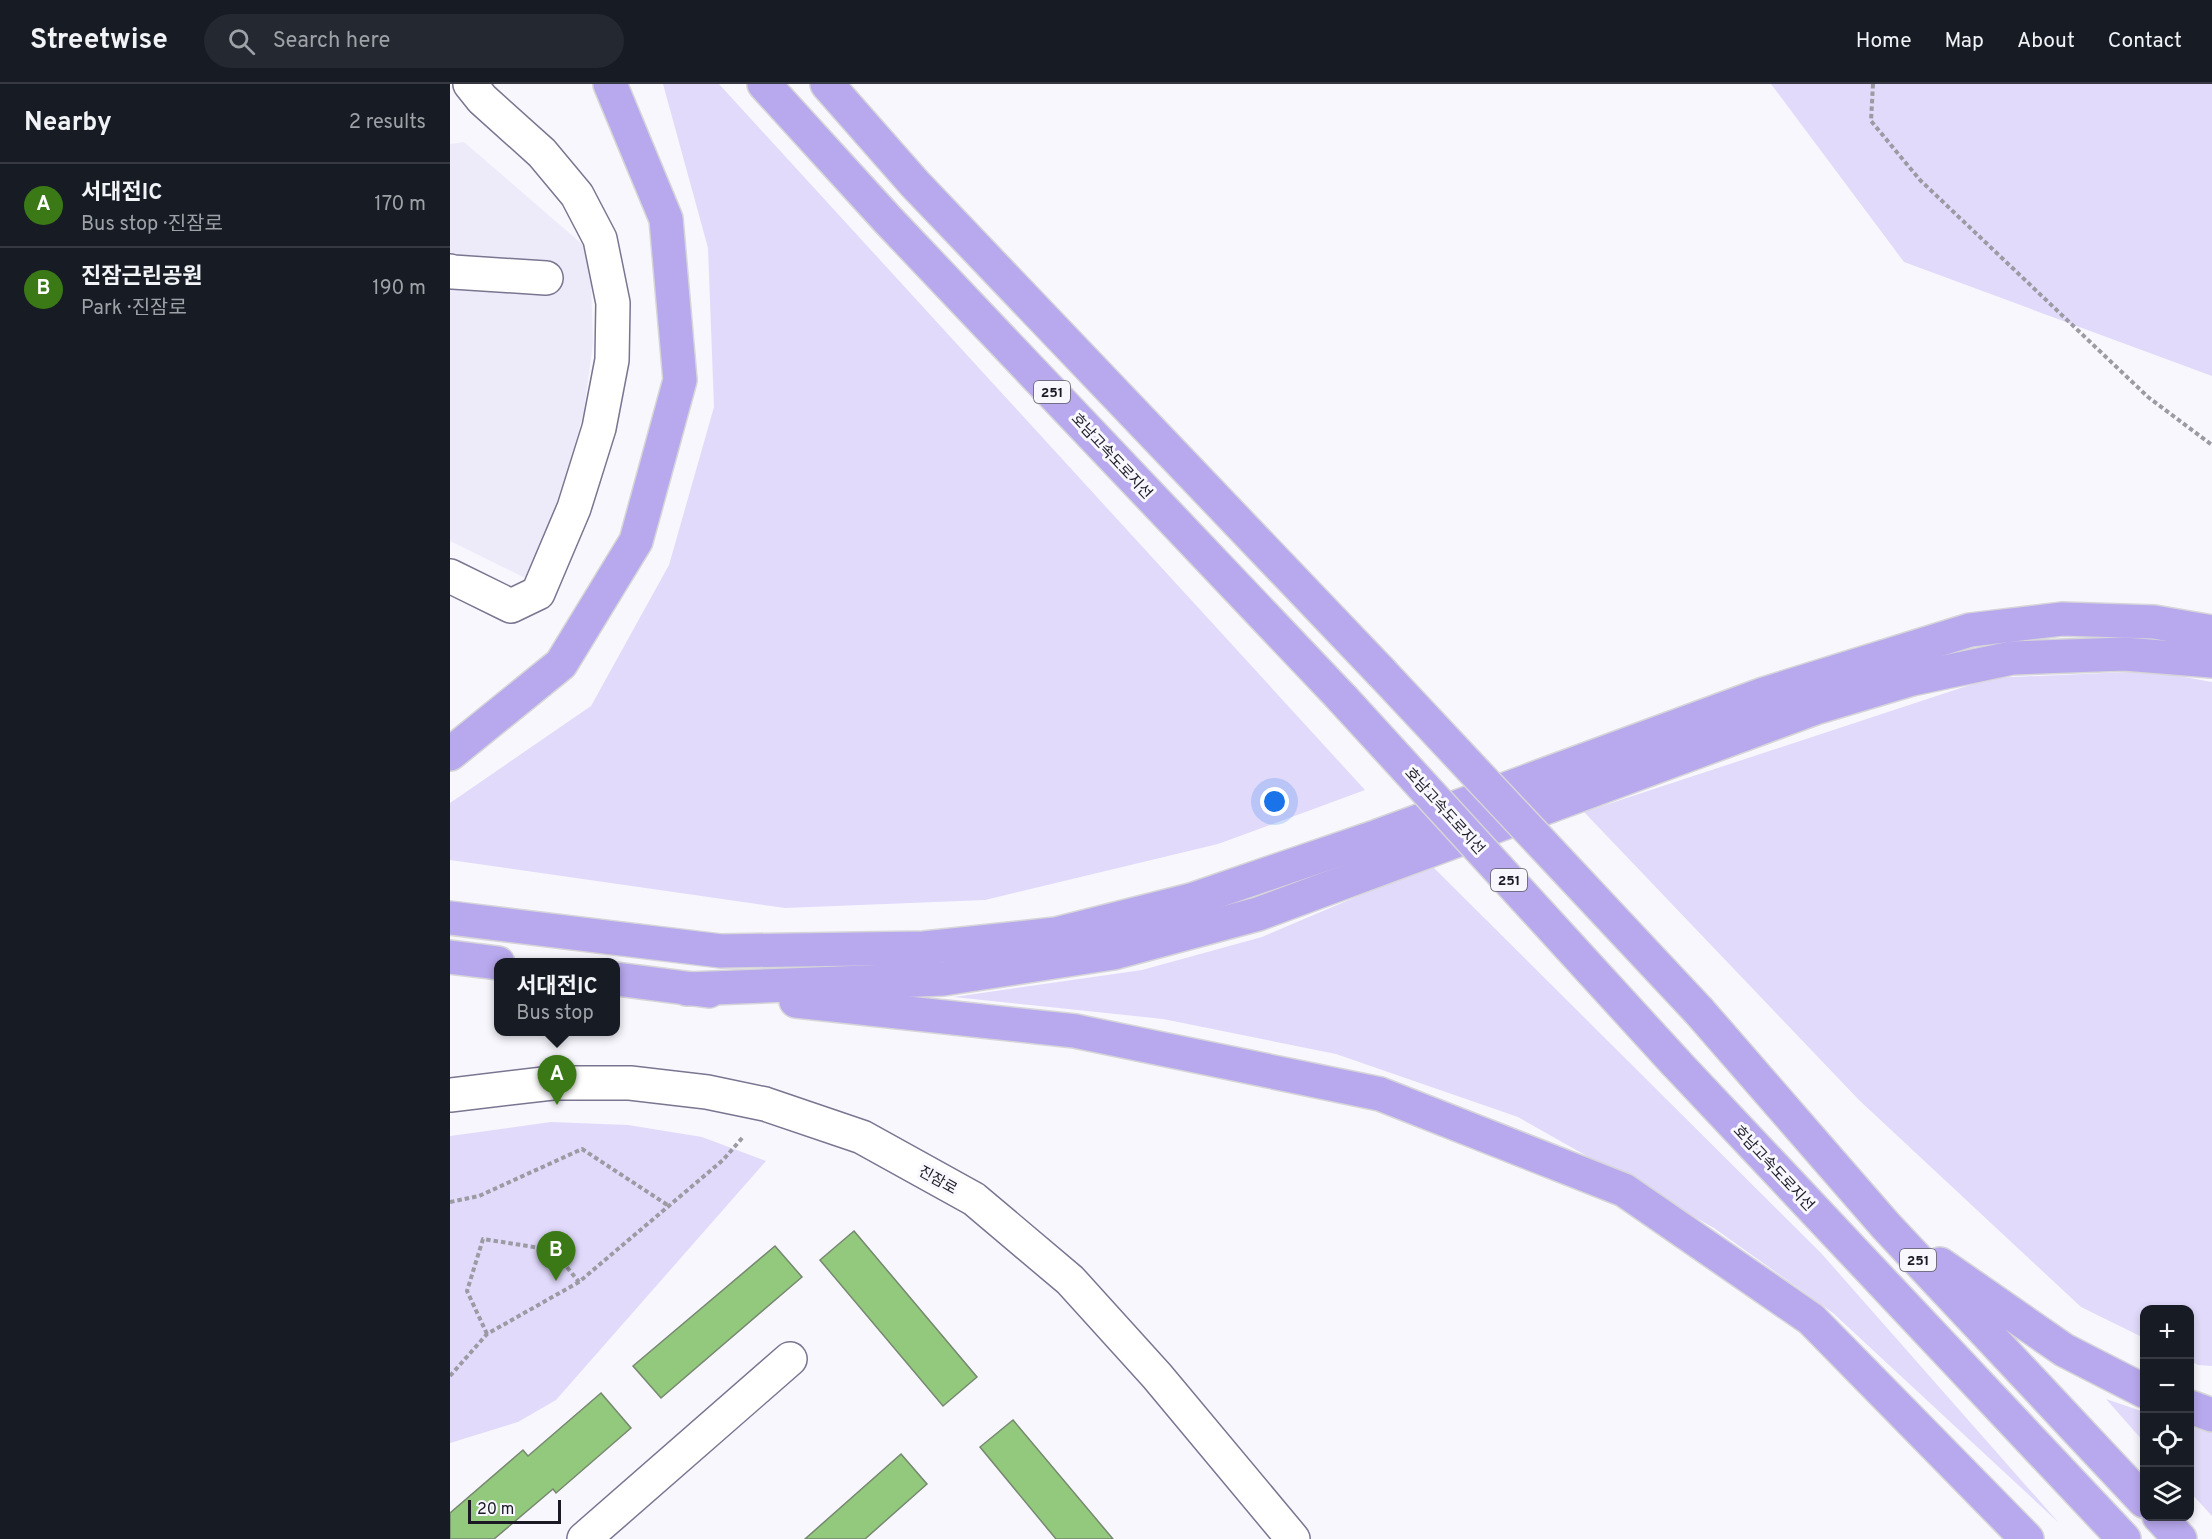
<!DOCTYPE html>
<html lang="en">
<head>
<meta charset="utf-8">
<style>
  :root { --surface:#171b24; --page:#242831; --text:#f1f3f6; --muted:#9ea1a6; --line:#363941; --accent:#3a7915 }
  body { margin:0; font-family:Overpass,"Noto Sans KR",sans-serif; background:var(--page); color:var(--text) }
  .controls { position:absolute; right:18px; bottom:18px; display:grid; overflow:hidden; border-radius:12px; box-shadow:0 3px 9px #0003 }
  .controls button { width:54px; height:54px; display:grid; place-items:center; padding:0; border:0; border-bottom:2px solid var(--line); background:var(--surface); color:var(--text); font:30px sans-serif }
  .scale { position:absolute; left:18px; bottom:15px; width:93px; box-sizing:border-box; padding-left:6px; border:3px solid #1b1924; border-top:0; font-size:16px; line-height:21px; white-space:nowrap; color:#1b1924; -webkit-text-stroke:4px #f8f7fe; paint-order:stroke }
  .you { position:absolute; left:825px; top:718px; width:21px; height:21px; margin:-15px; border:4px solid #fff; border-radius:50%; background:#1a73e8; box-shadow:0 0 0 9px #1a73e833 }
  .badge { display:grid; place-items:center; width:39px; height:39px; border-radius:50%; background:var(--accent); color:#fff; font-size:20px; font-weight:700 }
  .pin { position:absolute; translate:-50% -50px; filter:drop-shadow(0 2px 3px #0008) }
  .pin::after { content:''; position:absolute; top:32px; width:21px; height:18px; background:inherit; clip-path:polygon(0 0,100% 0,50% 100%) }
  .popup { position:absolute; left:44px; top:874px; width:126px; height:78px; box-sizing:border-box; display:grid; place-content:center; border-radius:12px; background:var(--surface); filter:drop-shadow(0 2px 4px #0005); font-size:20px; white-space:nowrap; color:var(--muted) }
  .popup b { font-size:22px; color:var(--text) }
  .popup::after { content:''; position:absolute; left:50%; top:100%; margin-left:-12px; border:12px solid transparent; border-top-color:var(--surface) }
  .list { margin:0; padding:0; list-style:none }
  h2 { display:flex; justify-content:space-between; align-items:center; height:78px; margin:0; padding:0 24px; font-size:26px }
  h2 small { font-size:20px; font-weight:400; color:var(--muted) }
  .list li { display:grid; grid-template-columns:39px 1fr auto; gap:18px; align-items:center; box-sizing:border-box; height:84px; padding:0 24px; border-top:2px solid var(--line) }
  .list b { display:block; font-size:22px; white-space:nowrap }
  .list p { margin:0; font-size:20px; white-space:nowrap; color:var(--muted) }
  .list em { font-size:20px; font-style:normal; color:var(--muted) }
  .icon { flex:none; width:33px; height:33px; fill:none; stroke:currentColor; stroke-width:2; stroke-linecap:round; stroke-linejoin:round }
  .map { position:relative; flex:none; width:1762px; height:1455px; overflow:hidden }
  header { display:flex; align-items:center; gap:36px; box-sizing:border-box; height:84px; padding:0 30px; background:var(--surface); border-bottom:2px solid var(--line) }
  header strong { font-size:28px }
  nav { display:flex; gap:33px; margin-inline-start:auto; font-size:21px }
  .search { width:420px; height:54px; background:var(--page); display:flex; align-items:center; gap:15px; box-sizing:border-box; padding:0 21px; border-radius:33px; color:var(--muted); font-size:22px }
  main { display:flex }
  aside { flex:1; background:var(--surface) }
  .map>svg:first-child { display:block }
  .built { fill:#edebfa }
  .green { fill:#e1dafb }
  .building { fill:#92c97c; stroke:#76886f; stroke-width:1.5 }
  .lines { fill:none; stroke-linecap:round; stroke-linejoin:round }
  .minor-casing { stroke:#7a7590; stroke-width:36 }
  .highway-casing { stroke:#d6d6d8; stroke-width:36 }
  .path { stroke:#9c9ba3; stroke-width:4; stroke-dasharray:4.5 3; stroke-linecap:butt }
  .minor { stroke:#fff; stroke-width:33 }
  .highway { stroke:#b8a8ed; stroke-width:33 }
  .highway-bridge-casing { stroke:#d6d6d8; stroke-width:36; stroke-linecap:butt }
  .highway-bridge { stroke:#b8a8ed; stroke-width:33 }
  .labels { text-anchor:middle; stroke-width:6; stroke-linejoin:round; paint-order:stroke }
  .shield { fill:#f8f7fe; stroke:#5d5c65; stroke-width:1.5 }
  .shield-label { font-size:14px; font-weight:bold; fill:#1b1924 }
  .street-label { font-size:15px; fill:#1b1924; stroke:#f8f7fe }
</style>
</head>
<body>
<header>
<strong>Streetwise</strong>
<div class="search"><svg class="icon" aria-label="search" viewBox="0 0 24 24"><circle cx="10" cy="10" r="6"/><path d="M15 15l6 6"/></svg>Search here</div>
<nav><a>Home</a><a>Map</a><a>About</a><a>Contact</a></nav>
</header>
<main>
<aside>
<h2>Nearby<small>2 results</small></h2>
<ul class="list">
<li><span class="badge">A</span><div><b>서대전IC</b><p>Bus stop · 진잠로</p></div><em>170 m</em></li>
<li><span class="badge">B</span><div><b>진잠근린공원</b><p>Park · 진잠로</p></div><em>190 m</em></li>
</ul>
</aside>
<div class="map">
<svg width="1762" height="1455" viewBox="0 0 1762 1455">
  <rect width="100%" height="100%" fill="#f8f7fe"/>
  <path class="built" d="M14 58 133 161 141 196 143 259 134 326 113 407 75 494 0 457V60Z"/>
  <g class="green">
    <path d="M213 0H269L915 706 768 760 535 816 335 824 0 776V719L141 622 219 481 264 323 258 164Z"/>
    <path d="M1321 0H1762V292L1454 178Z"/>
    <path d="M1701 587 1762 598V1282L1748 1281 1740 1277V1226H1694V1254L1631 1223 1409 1016 1134 728 1541 594Z"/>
    <path d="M981 781 1371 1169 1609 1439 1383 1229 1264 1144 1068 1033 886 970 713 935 504 913 692 886 812 853Z"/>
    <path d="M101 1038 178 1041 252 1053 316 1077 106 1316 68 1338 0 1359V1052Z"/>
    <path d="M1656 1315 1694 1328V1358Z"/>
    <path d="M1740 1343 1762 1348V1432L1740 1408Z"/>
  </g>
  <g class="building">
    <path d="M404 1147 527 1293 493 1322 370 1176Z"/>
    <path d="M325 1162 352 1193 211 1314 183 1282Z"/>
    <path d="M151 1309 181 1344 106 1409 103 1405 44 1455H0V1429L73 1366 78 1372Z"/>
    <path d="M563 1336 663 1455H606L530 1363Z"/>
    <path d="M451 1370 477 1400 415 1455H355Z"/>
  </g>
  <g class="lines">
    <g class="minor-casing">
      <g id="minor">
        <path d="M0 187 3 188 96 194"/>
        <path d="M0 492 61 522 88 509 124 424 149 344 162 276 163 219 150 155 127 111 92 69 32 15 20 0"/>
        <path d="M0 1011 102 999H180L257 1008 315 1020 412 1053 524 1115 620 1196 707 1292 843 1455"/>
        <path d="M134 1455 340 1275"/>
      </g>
    </g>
    <g class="highway-casing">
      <g id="highway">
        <path d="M314 0 438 136 892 614"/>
        <path d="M377 0 465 100 932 589"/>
        <path d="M0 670 111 580 186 457 230 296 216 135 160 0"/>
        <path d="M0 834 271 867 474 864 606 850 741 816 928 752 1314 610 1520 546 1612 535 1704 538 1762 548"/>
        <path d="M0 873 48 879"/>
        <path d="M166 895 259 907"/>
        <path d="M237 905 493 895 663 869 808 830 1365 624 1462 595 1562 574 1674 570 1762 577"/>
        <path d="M346 917 625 947 930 1010 1174 1106 1361 1235 1577 1455"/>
        <path d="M1249 927 1436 1142 1694 1417"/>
        <path d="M1226 979 1674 1455"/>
        <path d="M1490 1180 1614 1266 1694 1307"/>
        <path d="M1740 1323 1762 1331"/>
        <path d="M1709 1432 1730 1455"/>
      </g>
    </g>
    <g class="path">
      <path d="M1423 0 1421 37 1470 96 1698 313 1762 361"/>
      <path d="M0 1118 29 1112 132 1065 219 1122"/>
      <path d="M37 1250 17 1207 33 1155 103 1166 129 1198"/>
      <path d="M0 1292 37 1250 129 1198 273 1076 293 1053"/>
    </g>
    <use href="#minor" class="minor"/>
    <use href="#highway" class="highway"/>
    <g class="highway-bridge-casing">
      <g id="highway-bridge">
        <path d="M932 589 1249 927"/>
        <path d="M892 614 1226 979"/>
      </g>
    </g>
    <use href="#highway-bridge" class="highway-bridge"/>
  </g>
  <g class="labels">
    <g class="shield">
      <rect x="584" y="297" width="36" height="22" rx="4.5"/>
      <rect x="1041" y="785" width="36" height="22" rx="4.5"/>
      <rect x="1450" y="1165" width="36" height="22" rx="4.5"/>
    </g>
    <g class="shield-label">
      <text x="602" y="313">251</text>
      <text x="1059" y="801">251</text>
      <text x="1468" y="1181">251</text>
    </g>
    <g class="street-label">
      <text transform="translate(662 372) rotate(47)" y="5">호남고속도로지선</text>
      <text transform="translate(995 727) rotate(48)" y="5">호남고속도로지선</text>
      <text transform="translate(1324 1084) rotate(47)" y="5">호남고속도로지선</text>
      <text transform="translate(488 1096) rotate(29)" y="5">진잠로</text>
    </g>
  </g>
</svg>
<div class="controls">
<button>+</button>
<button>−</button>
<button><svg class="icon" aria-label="locate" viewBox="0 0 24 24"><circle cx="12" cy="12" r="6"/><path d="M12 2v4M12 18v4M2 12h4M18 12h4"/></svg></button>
<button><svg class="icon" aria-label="layers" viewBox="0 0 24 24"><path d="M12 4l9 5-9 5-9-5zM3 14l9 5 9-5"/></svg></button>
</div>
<div class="scale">20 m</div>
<div class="you"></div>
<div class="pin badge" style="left:107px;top:1021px">A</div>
<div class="popup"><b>서대전IC</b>Bus stop</div>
<div class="pin badge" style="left:106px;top:1197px">B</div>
</div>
</main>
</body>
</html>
